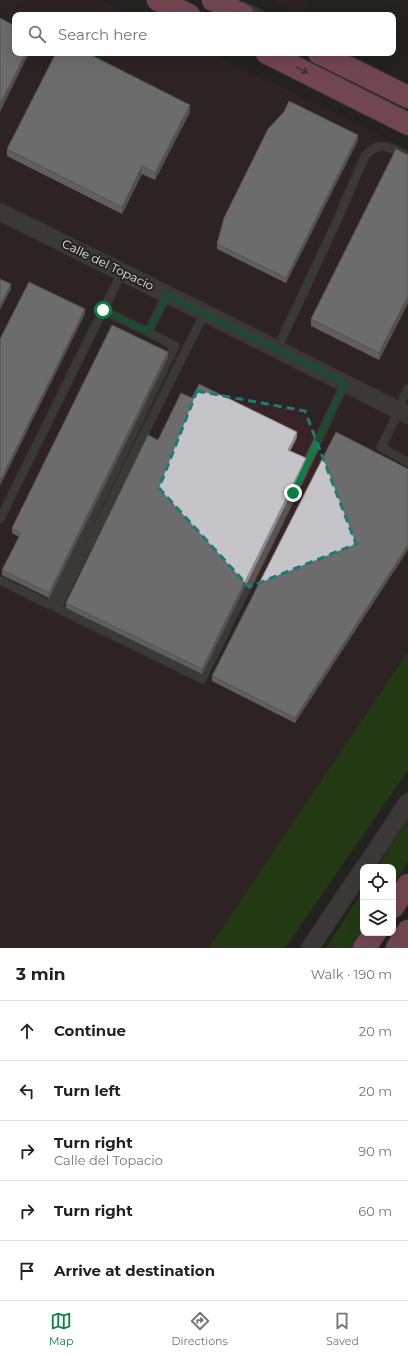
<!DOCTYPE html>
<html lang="en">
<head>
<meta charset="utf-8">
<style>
  :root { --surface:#fff; --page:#f6f6f6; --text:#202124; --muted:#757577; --line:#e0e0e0; --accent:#0b8043 }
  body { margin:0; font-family:Montserrat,sans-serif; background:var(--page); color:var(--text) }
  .controls { position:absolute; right:12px; bottom:12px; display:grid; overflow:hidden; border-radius:8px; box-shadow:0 4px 16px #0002 }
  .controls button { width:36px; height:36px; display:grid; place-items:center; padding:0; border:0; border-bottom:1px solid var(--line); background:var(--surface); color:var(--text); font:20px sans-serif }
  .stop { position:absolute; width:12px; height:12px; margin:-9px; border:3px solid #0b8043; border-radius:50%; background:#fff }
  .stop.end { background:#0b8043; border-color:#fff; box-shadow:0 1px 4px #0008 }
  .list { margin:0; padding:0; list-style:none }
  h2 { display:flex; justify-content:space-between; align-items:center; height:52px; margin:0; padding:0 16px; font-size:17px }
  h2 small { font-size:13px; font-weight:400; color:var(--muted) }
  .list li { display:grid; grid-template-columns:26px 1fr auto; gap:12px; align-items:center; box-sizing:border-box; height:60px; padding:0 16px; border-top:1px solid var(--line) }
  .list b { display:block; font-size:15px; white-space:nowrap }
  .list p { margin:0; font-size:13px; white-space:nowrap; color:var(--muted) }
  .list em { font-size:13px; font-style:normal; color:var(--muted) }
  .icon { flex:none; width:22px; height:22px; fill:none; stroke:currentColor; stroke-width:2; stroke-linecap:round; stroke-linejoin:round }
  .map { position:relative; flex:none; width:408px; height:948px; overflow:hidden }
  .search { position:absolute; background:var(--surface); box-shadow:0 4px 16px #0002; left:12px; right:12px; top:12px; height:44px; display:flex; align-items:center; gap:10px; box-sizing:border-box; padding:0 14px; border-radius:8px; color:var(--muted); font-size:15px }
  .sheet { height:352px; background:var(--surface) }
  nav { display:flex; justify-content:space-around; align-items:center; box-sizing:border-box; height:56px; border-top:1px solid var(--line); background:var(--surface); font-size:11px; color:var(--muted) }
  nav a { display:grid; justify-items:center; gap:2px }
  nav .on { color:var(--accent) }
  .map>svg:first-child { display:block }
  .industrial { fill:#382426 }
  .green { fill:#225406 }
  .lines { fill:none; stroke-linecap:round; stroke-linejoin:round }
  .lane-casing { stroke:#41403e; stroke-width:10 }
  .street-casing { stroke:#41403e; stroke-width:19 }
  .highway-casing { stroke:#41403e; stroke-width:24 }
  .lane { stroke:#575652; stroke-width:8 }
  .street { stroke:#575652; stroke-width:17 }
  .highway { stroke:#d0728c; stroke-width:22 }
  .wall { fill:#a9a9ad }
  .shaded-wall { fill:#8a8a8d }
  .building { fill:#c5c5c9; stroke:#8a8a8d }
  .oneway { stroke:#603f46 }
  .route { stroke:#0b8043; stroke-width:5 }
  .marked { fill:none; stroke:#1a7c74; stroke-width:3; stroke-dasharray:8 5; stroke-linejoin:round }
  .labels { text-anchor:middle; stroke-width:4; stroke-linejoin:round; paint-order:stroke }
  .street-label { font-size:12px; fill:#e4e4e2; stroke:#242320 }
</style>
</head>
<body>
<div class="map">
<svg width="408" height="948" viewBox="0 0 408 948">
  <rect width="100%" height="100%" fill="#242320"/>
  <g class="industrial">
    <path d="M0 0H100L131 15H15V53H210L408 149V762L259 948H0Z"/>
    <path d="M273 0H308L301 14Z"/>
  </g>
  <g class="green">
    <path d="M408 652V770L285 948H209Z"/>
    <path d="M408 819V862L393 885V867H378Z"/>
    <path d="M363 890V930L351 948H326Z"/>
  </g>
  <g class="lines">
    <g class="lane-casing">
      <g id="lane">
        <path d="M243 6 262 15"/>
        <path d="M103 310 148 332"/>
        <path d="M205 313 190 342 57 608 202 679 293 493 345 383"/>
        <path d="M277 349 335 225 365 156C381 139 389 148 408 156"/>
        <path d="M397 410 408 389"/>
        <path d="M399 411 381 447 408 462"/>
        <path d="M0 519 122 272"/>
        <path d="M0 580 50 605 175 346 148 332 167 295"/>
      </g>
    </g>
    <g class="street-casing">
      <g id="street">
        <path d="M0 212 205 313 408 415"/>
        <path d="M365 867 408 802"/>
        <path d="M310 948 363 869"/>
      </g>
    </g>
    <g class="highway-casing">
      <g id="highway">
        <path d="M158 0 189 15"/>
        <path d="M213 0 243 15"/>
        <path d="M267 53 408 124"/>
        <path d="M319 53 408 97"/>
        <path d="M393 907 408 885"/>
        <path d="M364 948 375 933"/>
        <path d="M397 948 408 931"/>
      </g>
    </g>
    <use href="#lane" class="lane"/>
    <use href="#street" class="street"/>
    <use href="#highway" class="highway"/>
  </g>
  <g class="wall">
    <path d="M190 112 155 180 142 174 122 214 7 156V149Z"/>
    <path d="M358 140 286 283 217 249V244Z"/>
    <path d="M408 155V303L379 360 311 326V319Z"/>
    <path d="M168 357 49 598 2 575V570L19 537 12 533V528Z"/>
    <path d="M192 398 297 437 290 451 306 463 202 674 66 608V603L158 440Z"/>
    <path d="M408 469 295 723 212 681V676Z"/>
  </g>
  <g class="shaded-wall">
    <path d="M26 53H29L0 112V104Z"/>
    <path d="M190 105V112L155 180V173Z"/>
    <path d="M358 135V140L286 283V278Z"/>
    <path d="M142 166V174L122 214V207Z"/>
    <path d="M11 284V289L0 310V305Z"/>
    <path d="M408 296V303L379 360V353Z"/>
    <path d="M85 309V314L0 486V481Z"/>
    <path d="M168 352V357L49 598V593Z"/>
    <path d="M297 432V437L288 455V450Z"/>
    <path d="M306 458V463L202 674V669Z"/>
    <path d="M408 545V550L295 723V718Z"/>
  </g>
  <g class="building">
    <path d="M0 18 15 26V53H26L0 104Z"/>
    <path d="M56 53H87L190 105 155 173 142 166 122 207 7 149Z"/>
    <path d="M289 101 358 135 286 278 217 244 224 218 268 129 284 112Z"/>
    <path d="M396 149 408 155V296L379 353 311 319Z"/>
    <path d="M0 279 11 284 0 305Z"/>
    <path d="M29 282 85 309 0 481V339Z"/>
    <path d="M112 325 168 352 49 593 2 570 21 533 12 528Z"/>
    <path d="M199 384 297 432 288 450 306 458 202 669 66 603 148 435 158 440 181 393 192 398Z"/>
    <path d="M336 432 408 469V545L295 718 212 676Z"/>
  </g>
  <defs><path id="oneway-shaft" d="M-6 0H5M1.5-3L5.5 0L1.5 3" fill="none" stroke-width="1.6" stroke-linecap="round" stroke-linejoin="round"/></defs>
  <use class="oneway" href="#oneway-shaft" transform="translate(302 70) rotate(27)"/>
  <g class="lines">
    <path class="route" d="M103 310 148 332 167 295 345 383 293 493"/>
  </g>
  <path d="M0 0H408V948H0ZM197 391 305 411 356 544 249 587 159 488Z" fill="#242320" fill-opacity=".55" fill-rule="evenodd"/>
  <path class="marked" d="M197 391 305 411 356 544 249 587 159 488Z"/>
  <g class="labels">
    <g class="street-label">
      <text transform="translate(108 265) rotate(26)" y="4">Calle del Topacio</text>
    </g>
  </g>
</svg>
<div class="controls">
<button><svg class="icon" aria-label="locate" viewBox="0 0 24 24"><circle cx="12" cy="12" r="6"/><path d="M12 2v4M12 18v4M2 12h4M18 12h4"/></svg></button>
<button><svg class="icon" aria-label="layers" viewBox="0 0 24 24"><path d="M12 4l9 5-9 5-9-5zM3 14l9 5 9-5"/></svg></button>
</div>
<div class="stop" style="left:103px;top:310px"></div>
<div class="stop end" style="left:293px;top:493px"></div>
<div class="search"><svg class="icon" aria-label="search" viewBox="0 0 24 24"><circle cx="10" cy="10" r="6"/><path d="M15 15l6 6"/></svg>Search here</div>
</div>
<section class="sheet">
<h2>3 min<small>Walk · 190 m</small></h2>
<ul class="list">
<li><svg class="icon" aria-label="ahead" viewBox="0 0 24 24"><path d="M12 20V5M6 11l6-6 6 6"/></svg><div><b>Continue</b></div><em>20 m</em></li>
<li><svg class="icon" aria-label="left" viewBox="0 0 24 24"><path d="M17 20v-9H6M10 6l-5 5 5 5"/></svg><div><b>Turn left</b></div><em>20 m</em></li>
<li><svg class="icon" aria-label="right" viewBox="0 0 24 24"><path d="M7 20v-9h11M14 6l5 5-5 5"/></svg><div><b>Turn right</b><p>Calle del Topacio</p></div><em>90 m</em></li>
<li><svg class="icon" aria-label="right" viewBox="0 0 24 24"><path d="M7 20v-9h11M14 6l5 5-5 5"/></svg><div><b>Turn right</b></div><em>60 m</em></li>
<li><svg class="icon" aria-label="arrive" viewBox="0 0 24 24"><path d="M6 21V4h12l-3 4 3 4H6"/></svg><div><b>Arrive at destination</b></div></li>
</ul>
</section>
<nav>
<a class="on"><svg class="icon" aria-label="map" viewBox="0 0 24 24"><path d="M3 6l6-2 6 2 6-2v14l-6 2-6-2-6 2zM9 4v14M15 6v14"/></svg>Map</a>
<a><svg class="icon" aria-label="directions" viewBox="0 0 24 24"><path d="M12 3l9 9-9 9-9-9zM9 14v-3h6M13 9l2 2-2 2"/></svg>Directions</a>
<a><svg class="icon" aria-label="saved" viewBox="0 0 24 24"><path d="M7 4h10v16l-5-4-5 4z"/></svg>Saved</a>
</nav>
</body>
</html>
